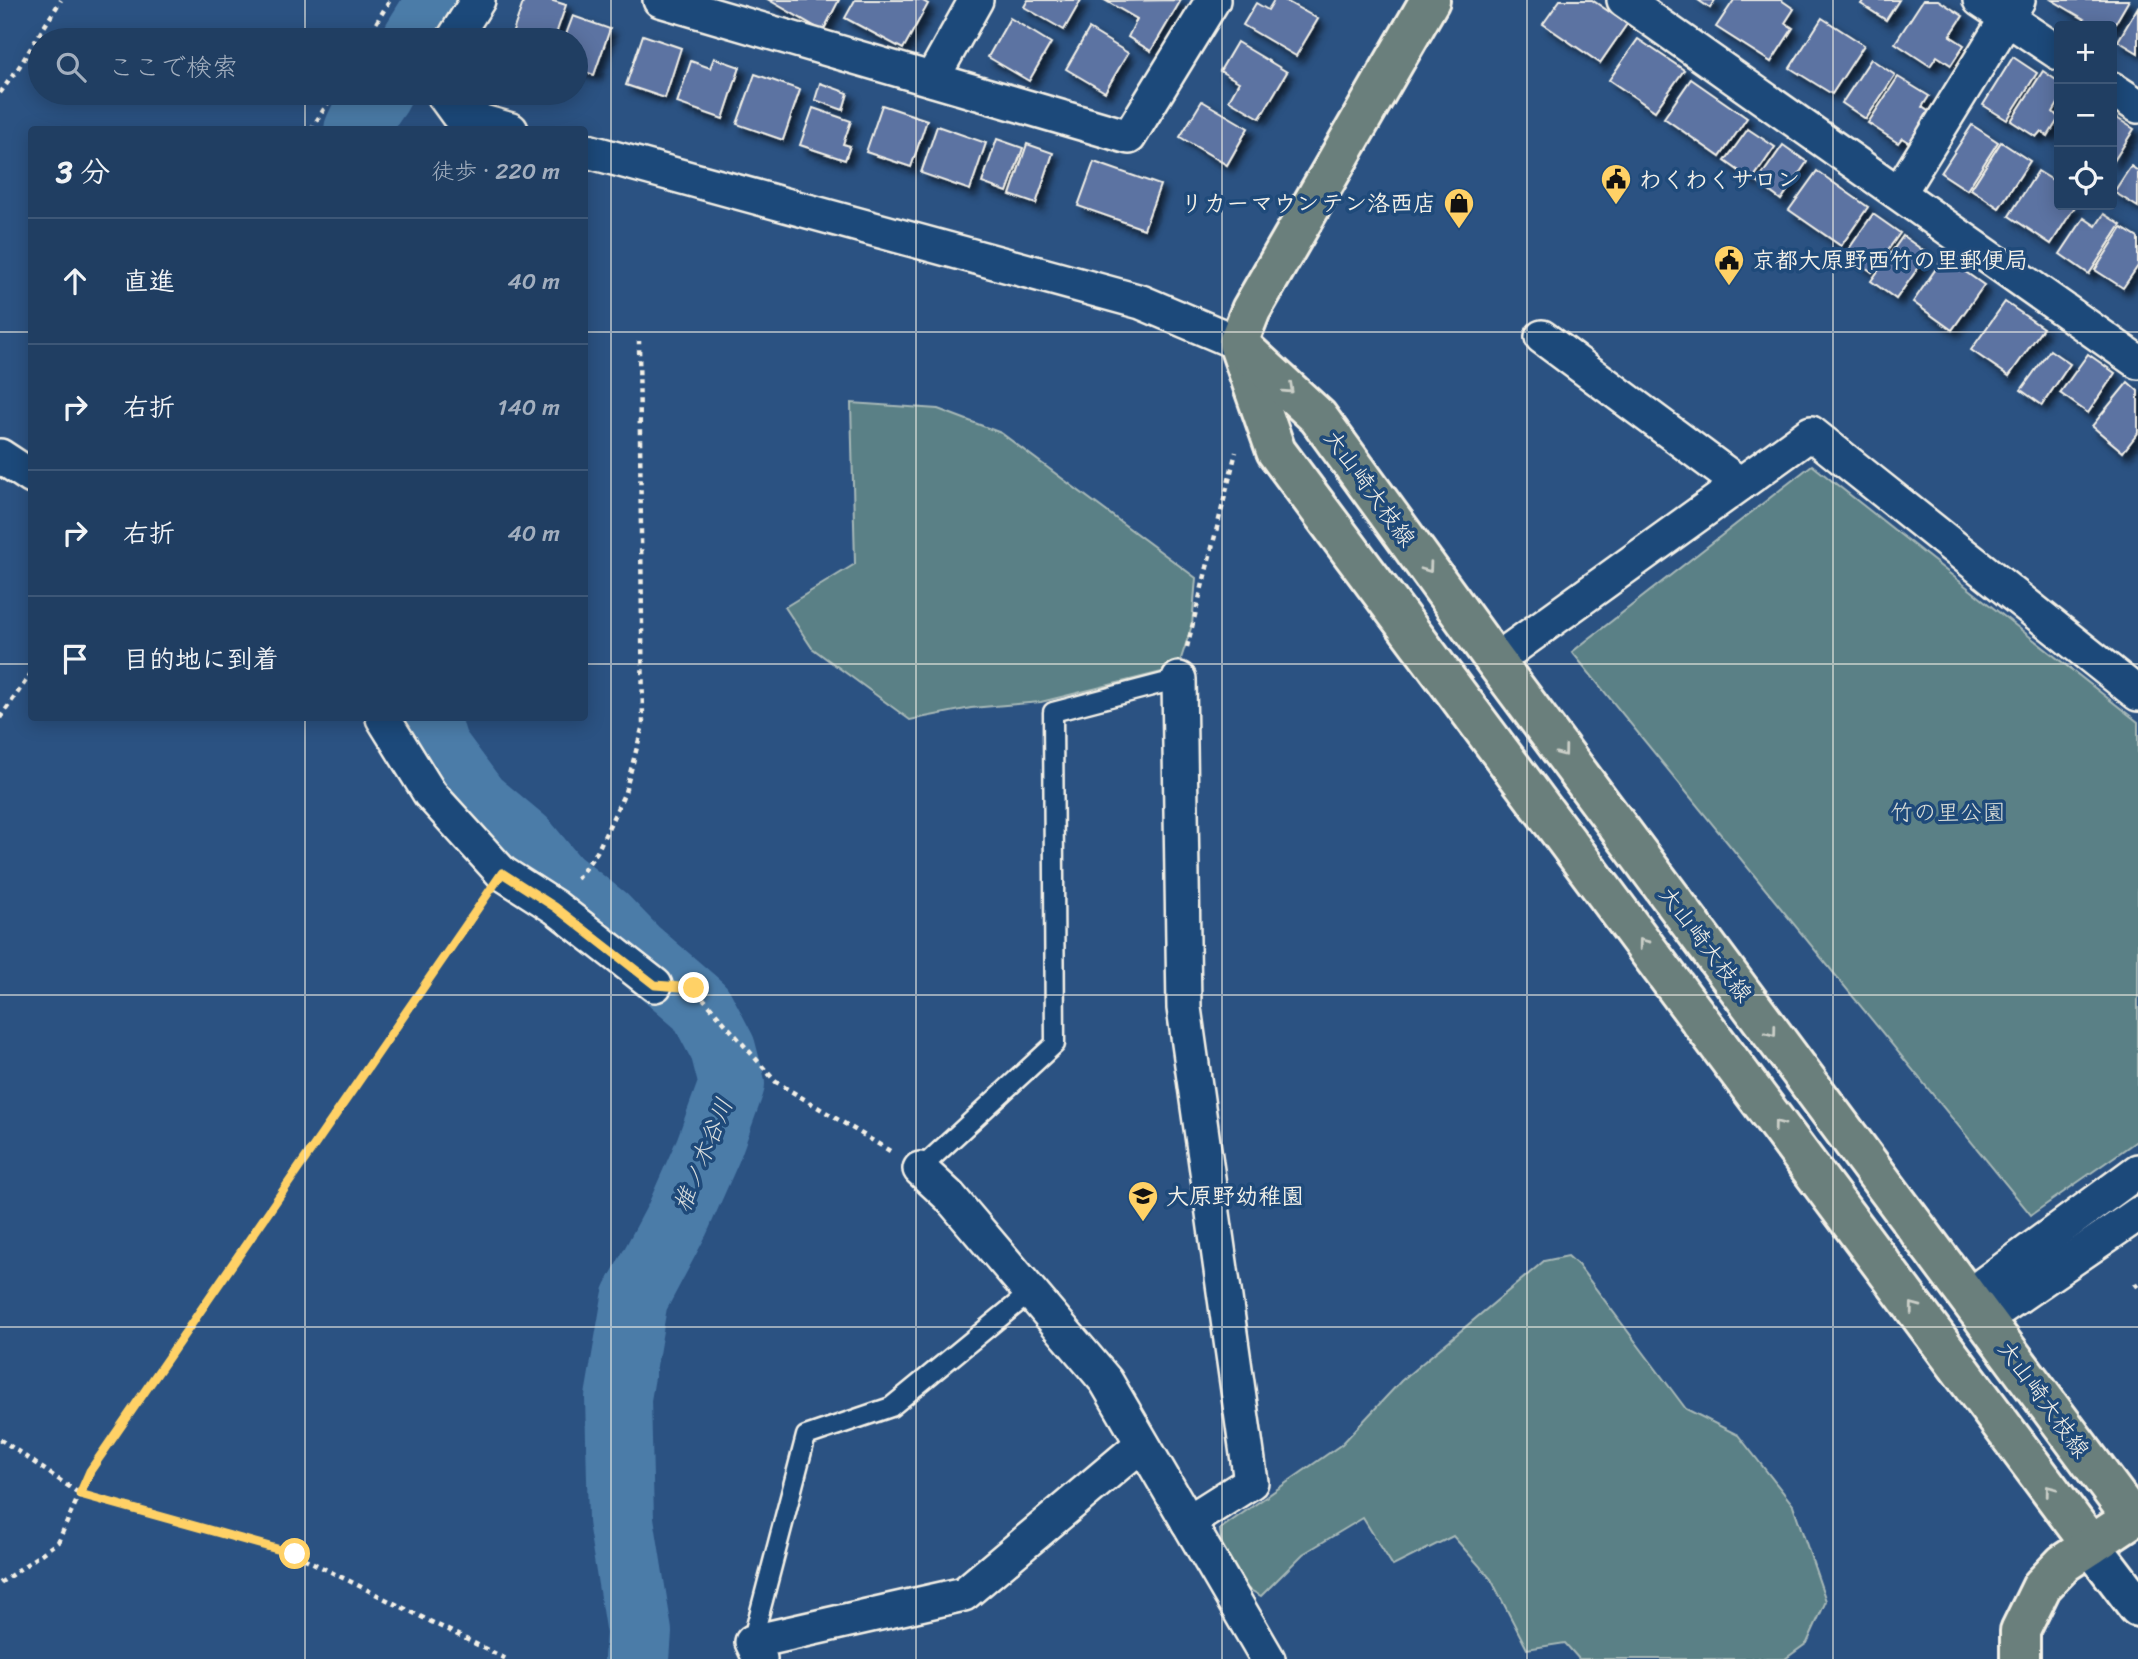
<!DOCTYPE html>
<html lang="ja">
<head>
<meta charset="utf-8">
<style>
  :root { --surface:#203e62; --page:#2d496b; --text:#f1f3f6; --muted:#a2aebe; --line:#3d5777 }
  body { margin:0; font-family:Sriracha,"Klee One",sans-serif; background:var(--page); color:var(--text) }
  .controls { position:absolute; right:21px; top:21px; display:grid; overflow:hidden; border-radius:7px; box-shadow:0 4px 18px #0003 }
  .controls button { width:63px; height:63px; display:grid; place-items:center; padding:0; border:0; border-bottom:2px solid var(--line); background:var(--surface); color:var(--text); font:35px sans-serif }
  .stop { position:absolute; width:21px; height:21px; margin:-16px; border:5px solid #ffd166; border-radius:50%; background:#fff }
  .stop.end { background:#ffd166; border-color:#fff; box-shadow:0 2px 7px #0008 }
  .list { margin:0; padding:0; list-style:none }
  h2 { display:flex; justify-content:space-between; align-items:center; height:91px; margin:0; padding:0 28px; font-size:30px }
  h2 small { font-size:23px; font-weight:400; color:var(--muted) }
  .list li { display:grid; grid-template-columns:46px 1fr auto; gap:21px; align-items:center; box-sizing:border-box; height:126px; padding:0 28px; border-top:2px solid var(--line) }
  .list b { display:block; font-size:26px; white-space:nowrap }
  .list em { font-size:23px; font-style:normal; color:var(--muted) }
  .icon { flex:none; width:38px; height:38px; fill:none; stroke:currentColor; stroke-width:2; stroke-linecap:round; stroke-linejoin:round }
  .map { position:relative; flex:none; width:2138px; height:1659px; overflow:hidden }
  .search { position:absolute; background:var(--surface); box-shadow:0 4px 18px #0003; left:28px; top:28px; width:560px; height:77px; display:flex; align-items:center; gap:18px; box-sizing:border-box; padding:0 24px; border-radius:38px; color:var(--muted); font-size:26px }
  .panel { position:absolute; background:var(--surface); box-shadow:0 4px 18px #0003; left:28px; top:126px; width:560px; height:595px; border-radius:7px }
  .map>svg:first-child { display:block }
  .green { fill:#5a8086; stroke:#a7b8b7; stroke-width:2 }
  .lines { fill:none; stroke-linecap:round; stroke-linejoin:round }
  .river { stroke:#4b7ba8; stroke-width:66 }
  .building { fill:#5c73a2; stroke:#f4f1e8; stroke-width:2; filter:url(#shadow) }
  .lane-casing { stroke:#f4f1e8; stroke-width:23 }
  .street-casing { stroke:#f4f1e8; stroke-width:38 }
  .secondary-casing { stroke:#f4f1e8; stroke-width:44 }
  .primary-casing { stroke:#f4f1e8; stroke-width:44 }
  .path { stroke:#f4f1e8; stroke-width:4.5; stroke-dasharray:5 5; stroke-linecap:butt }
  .lane { stroke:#1f4a7a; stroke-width:18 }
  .street { stroke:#1f4a7a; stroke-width:33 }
  .secondary { stroke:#1f4a7a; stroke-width:38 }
  .primary { stroke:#6b7f7c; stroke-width:38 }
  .oneway { stroke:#cbcfc8 }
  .route { stroke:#ffd166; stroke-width:9 }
  .grid { fill:none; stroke:#f4f1e8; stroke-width:2; stroke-opacity:0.55 }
  .labels { text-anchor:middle; stroke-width:7; stroke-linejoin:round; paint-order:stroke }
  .poi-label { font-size:23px; font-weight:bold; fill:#f4f1e8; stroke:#1f4a7a; text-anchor:start }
  .street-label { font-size:23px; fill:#f4f1e8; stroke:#1f4a7a }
  .park-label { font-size:23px; fill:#dde0d9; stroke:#1f4a7a }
  .water-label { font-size:24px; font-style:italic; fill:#dbdfde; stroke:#1f4a7a }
</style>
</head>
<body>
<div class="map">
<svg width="2138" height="1659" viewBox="0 0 2138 1659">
  <defs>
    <filter id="shadow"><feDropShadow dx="6" dy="6" stdDeviation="3.5" flood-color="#0009"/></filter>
  </defs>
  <rect width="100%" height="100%" fill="#2b5282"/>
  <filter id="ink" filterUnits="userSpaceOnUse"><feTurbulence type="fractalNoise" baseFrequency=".0143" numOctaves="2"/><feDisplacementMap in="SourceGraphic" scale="14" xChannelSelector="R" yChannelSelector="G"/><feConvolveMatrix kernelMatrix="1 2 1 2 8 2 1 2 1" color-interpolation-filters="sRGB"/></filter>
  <g filter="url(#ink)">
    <g class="green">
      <path d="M851 403 938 409 1001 433 1196 578 1192 625 1178 668 1041 702 971 708 910 720 812 648 785 607 855 564Z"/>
      <path d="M1812 465 2138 722V1140L2031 1215 1572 652Z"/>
      <path d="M1568 1256 1578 1265 1686 1409 1738 1435 1793 1505 1826 1601 1807 1643 1785 1659H1579L1565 1643 1527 1649 1491 1579 1453 1536 1393 1566 1363 1518 1303 1554 1261 1596 1245 1587 1222 1547 1220 1529 1342 1444 1401 1381 1544 1261Z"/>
    </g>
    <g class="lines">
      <g class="river">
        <path d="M415 40 440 0"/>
        <path d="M357 130 365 113 379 93"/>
        <path d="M427 718 436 747 476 801 524 841 557 881 604 918 636 951 701 1007 723 1049 732 1084 708 1150 677 1220 635 1299 618 1398 621 1520 639 1632 637 1659"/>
      </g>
    </g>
    <g class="building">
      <path d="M524 0H550L566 5 554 40H510Z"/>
      <path d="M769 0H839L823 31Z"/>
      <path d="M855 0H921L928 4 903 49 845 18Z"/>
      <path d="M1028 0H1081L1064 30 1024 7Z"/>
      <path d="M1181 0 1151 51 1128 37 1137 19 1106 1Z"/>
      <path d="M1274 0H1284L1318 19 1296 56 1243 25 1256 3 1268 10Z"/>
      <path d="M1560 0H1592L1627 24 1600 63 1543 24Z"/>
      <path d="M1698 0H1715L1710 8Z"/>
      <path d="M1734 0H1781L1794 9 1785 23 1793 28 1771 62 1716 27Z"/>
      <path d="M1864 0H1899L1886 20 1861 4Z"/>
      <path d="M1923 0H1938L1963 16 1950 36 1964 45 1951 65 1937 56 1930 66 1895 43Z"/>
      <path d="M2052 0H2129L2112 29V26H2096Z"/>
      <path d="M2138 7V53L2118 41Z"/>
      <path d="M573 16 610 29 594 75 576 69V40H564Z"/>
      <path d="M1010 18 1051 43 1029 81 988 57Z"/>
      <path d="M1822 18 1864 45 1832 94 1790 68Z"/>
      <path d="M1089 29 1128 53 1105 92 1066 69Z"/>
      <path d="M643 35 681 48 665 98 626 85Z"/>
      <path d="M1638 39 1684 70 1655 111 1609 80Z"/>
      <path d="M1237 42 1287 72 1260 118 1229 100 1239 82 1220 71Z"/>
      <path d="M2013 57 2037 73 2007 120 1983 105Z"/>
      <path d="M714 58 740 67 723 119 677 103 691 61 710 68Z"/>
      <path d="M1871 59 1895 75 1866 119 1842 103Z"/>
      <path d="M2043 71 2059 82V102L2053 112 2059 118 2048 136 2041 131 2036 137 2011 121Z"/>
      <path d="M755 74 800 90 783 140 737 124Z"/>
      <path d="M1898 77 1929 96 1922 107 1934 115 1914 146 1902 138 1898 143 1868 123Z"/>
      <path d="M1691 79 1747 118 1720 157 1664 118Z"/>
      <path d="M820 83 848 93 843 110 815 100Z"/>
      <path d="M1202 101 1248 128 1227 165 1180 137Z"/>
      <path d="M882 105 927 120 911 167 866 152Z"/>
      <path d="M813 108 851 121 843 144 850 146 845 160 800 145Z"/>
      <path d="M2112 115 2134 129 2112 164Z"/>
      <path d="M1972 125 1998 142 1967 190 1941 173Z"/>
      <path d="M937 126 986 143 970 190 921 173Z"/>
      <path d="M1748 129 1775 147 1752 180 1725 161Z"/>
      <path d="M997 139 1023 148 1007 192 982 183Z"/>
      <path d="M2001 142 2030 161 1999 208 1971 189Z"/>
      <path d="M1027 144 1053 153 1036 204 1010 195Z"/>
      <path d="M1783 145 1807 162 1781 200 1757 182Z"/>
      <path d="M1094 162 1160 185 1144 229 1078 206Z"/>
      <path d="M2131 166 2138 171V207L2114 192Z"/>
      <path d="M1817 171 1868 207 1841 246 1789 210Z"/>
      <path d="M2038 171 2059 184V205H2076L2051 244 2009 216Z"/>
      <path d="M1873 214 1900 233 1872 272 1846 253Z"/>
      <path d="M2104 214 2121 225 2089 274 2060 254 2084 218 2096 226Z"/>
      <path d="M2122 228 2138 238V266L2123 288 2095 270Z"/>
      <path d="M1903 236 1928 254 1896 299 1871 281Z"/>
      <path d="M1944 257 1984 285 1952 330 1913 302Z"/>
      <path d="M2005 302 2043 328 2009 376 1971 350Z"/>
      <path d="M2050 350 2070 364 2042 405 2021 390Z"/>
      <path d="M2088 354 2115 373 2088 413 2060 393Z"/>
      <path d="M2128 382 2138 391V433L2123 452 2092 426Z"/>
    </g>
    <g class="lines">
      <g class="lane-casing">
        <g id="lane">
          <path d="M920 1169 1055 1044 1053 712 1179 679"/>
          <path d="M752 1642 806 1436 891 1407 1031 1292"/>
        </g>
      </g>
      <g class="street-casing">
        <g id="street">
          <path d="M660 0 1129 137 1213 0"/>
          <path d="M1624 0 2138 362"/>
          <path d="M1980 0 2059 53"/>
          <path d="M453 40 478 0"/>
          <path d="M932 79 976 0"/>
          <path d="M2112 89 2138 106"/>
          <path d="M442 93 458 115 511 130"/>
          <path d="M584 150 1141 302 1238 343"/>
          <path d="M1899 193 2018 0"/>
          <path d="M1542 337 1740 484"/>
          <path d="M0 456 32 477"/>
          <path d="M1495 661 1811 433 2138 694"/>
          <path d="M1179 679 1184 1008 1251 1482 1188 1522"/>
          <path d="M383 718 430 794 502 873 555 907 655 985"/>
          <path d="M920 1169 950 1197 1106 1381 1268 1659"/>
          <path d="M1968 1296 2138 1171"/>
          <path d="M1985 1319 2138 1214"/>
          <path d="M760 1659 752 1642 964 1594 1142 1444"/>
        </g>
      </g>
      <g class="secondary-casing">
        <path id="secondary" d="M2091 1545 2138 1607"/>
      </g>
      <g class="primary-casing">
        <g id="primary">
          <path d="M1430 0 1251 310 1238 343 1276 451 2091 1545"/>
          <path d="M1242 347 1318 417 1495 661 2132 1518 2064 1563 2042 1586 2020 1631V1659"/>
        </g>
      </g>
      <g class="path">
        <path d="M366 40 390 0"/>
        <path d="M0 93 19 67 61 0"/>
        <path d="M311 130 334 93"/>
        <path d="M1187 647 1236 452"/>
        <path d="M0 718 32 672"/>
        <path d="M577 879 597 852 625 792 643 725 639 341"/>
        <path d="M687 988H694L776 1082 890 1151"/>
        <path d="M2135 1283 2138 1287"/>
        <path d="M0 1439 80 1494 295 1554 506 1659"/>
        <path d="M0 1583 58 1542 90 1471 482 902"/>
      </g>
      <use href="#lane" class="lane"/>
      <use href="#street" class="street"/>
      <use href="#secondary" class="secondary"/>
      <use href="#primary" class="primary"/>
    </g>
    <defs><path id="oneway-chevron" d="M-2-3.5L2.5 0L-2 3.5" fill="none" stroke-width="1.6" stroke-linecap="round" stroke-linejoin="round" transform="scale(1.75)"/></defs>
    <g class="oneway">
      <use href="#oneway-chevron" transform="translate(1289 389) rotate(43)"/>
      <use href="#oneway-chevron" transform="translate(1428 568) rotate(54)"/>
      <use href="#oneway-chevron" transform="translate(1563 752) rotate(53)"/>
      <use href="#oneway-chevron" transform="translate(1643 943) rotate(-127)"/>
      <use href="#oneway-chevron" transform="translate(1772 1032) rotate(53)"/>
      <use href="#oneway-chevron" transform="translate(1778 1125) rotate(-127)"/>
      <use href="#oneway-chevron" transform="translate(1914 1307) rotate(-127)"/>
      <use href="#oneway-chevron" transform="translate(2050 1490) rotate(-127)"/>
    </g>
  </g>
  <g class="lines" filter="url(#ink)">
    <path class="route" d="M295 1554 80 1494 90 1471 502 873 555 907 655 985 694 988"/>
  </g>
  <path class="grid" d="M305 0V40M611 0V1659M916 0V1659M1222 0V1659M1527 0V1659M1833 0V1659M305 93V130M0 332H32M584 332H2138M0 664H32M584 664H2138M305 718V1659M0 995H2138M0 1327H2138"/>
  <defs>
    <g id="civic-pin" transform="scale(1.575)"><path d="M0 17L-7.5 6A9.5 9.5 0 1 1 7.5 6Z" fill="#ffd166" stroke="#1f4a7a"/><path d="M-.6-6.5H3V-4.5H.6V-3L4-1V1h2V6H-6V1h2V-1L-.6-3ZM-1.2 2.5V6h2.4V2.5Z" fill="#111"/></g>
    <g id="shop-pin" transform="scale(1.575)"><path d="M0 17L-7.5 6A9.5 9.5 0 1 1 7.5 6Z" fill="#ffd166" stroke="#1f4a7a"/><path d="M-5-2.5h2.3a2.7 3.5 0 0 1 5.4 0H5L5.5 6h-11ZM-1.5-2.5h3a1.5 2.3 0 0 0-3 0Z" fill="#111"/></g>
    <g id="school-pin" transform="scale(1.575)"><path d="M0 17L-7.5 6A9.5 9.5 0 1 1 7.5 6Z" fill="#ffd166" stroke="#1f4a7a"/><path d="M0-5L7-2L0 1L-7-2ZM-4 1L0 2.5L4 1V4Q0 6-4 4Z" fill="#111"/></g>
  </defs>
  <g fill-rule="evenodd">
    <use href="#civic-pin" x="1616" y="179"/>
    <use href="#shop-pin" x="1459" y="203"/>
    <use href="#civic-pin" x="1729" y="260"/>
    <use href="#school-pin" x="1143" y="1196"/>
  </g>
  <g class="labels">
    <g class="poi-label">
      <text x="1639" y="187">わくわくサロン</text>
      <text x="1436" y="211" text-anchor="end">リカーマウンテン洛西店</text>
      <text x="1752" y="268">京都大原野西竹の里郵便局</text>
      <text x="1166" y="1204">大原野幼稚園</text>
    </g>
    <g class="street-label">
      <text transform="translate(1370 488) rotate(54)" y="8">大山崎大枝線</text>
      <text transform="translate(1706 944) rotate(53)" y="8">大山崎大枝線</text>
      <text transform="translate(2044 1399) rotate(54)" y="8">大山崎大枝線</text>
    </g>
    <g class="park-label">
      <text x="1948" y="820">竹の里公園</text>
    </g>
    <g class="water-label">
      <text transform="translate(703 1155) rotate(-68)" y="8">椎ノ木谷川</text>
    </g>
  </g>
</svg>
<div class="controls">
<button>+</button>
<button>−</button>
<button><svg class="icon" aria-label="locate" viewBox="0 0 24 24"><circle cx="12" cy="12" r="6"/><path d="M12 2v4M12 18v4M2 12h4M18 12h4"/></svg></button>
</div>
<div class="stop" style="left:295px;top:1554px"></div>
<div class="stop end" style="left:694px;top:988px"></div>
<div class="search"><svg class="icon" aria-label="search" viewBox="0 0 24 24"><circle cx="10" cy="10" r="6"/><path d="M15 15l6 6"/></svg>ここで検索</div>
<section class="panel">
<h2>3 分<small>徒歩 · 220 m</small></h2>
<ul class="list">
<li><svg class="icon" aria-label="ahead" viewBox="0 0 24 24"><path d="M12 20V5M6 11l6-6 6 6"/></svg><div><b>直進</b></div><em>40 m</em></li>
<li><svg class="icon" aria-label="right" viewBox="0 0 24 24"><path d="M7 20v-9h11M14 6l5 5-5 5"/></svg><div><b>右折</b></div><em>140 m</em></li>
<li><svg class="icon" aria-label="right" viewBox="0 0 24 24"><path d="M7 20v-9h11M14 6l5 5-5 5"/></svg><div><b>右折</b></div><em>40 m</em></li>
<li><svg class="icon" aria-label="arrive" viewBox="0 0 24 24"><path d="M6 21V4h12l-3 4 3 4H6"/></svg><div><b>目的地に到着</b></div></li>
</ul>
</section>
</div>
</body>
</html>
